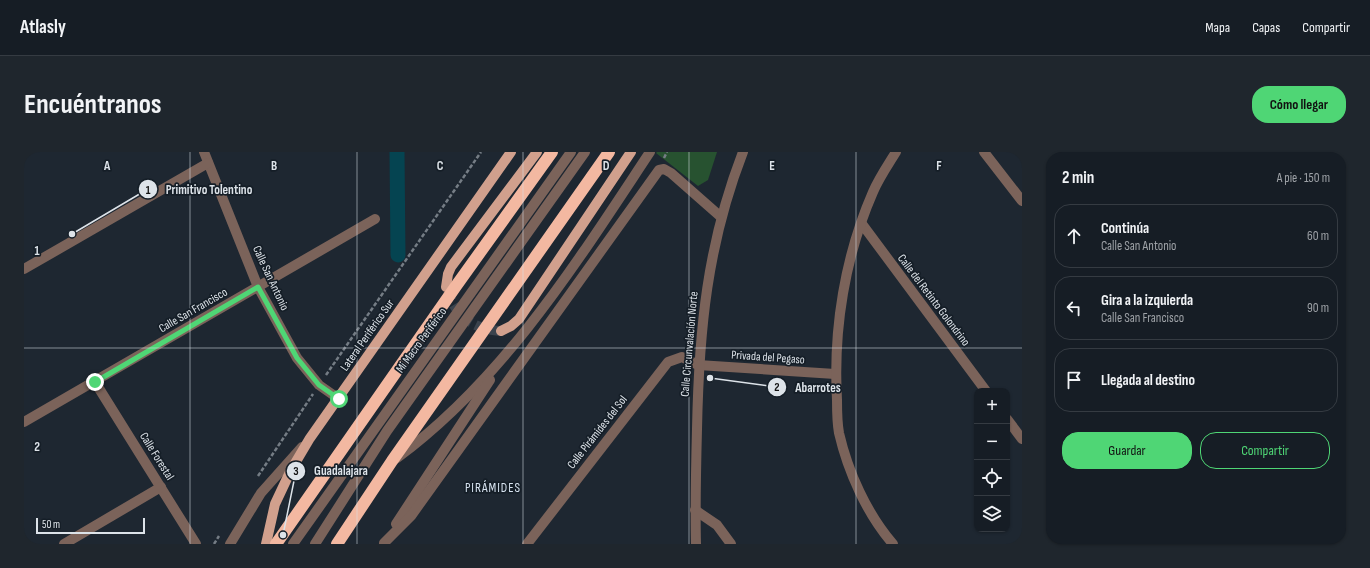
<!DOCTYPE html>
<html lang="es">
<head>
<meta charset="utf-8">
<style>
  :root { --surface:#161d25; --page:#1f262d; --text:#f1f3f6; --muted:#9ea2a7; --line:#353b42; --accent:#4fd675 }
  body { margin:0; font-family:"Sofia Sans Condensed",sans-serif; background:var(--page); color:var(--text) }
  .controls { position:absolute; right:12px; bottom:12px; display:grid; overflow:hidden; border-radius:8px; box-shadow:0 1px 3px #0004 }
  .controls button { width:36px; height:36px; display:grid; place-items:center; padding:0; border:0; border-bottom:1px solid var(--line); background:var(--surface); color:var(--text); font:20px sans-serif }
  .scale { position:absolute; left:12px; bottom:10px; width:109px; box-sizing:border-box; padding-left:4px; border:2px solid #dde3e9; border-top:0; font-size:11px; line-height:14px; white-space:nowrap; color:#dde3e9; -webkit-text-stroke:3px #151e27; paint-order:stroke }
  .stop { position:absolute; width:12px; height:12px; margin:-9px; border:3px solid #4fd675; border-radius:50%; background:#fff }
  .stop.end { background:#4fd675; border-color:#fff; box-shadow:0 1px 4px #0008 }
  .list { margin:0; padding:0; list-style:none }
  h2 { display:flex; justify-content:space-between; align-items:center; height:52px; margin:0; padding:0 16px; font-size:17px }
  h2 small { font-size:13px; font-weight:400; color:var(--muted) }
  .list li { display:grid; grid-template-columns:26px 1fr auto; gap:12px; align-items:center; box-sizing:border-box; height:64px; margin:0 8px 8px; padding:0 8px; border:1px solid var(--line); border-radius:16px }
  .list b { display:block; font-size:15px; white-space:nowrap }
  .list p { margin:0; font-size:13px; white-space:nowrap; color:var(--muted) }
  .list em { font-size:13px; font-style:normal; color:var(--muted) }
  .actions { display:flex; gap:8px; padding:12px 16px }
  .actions a { flex:1; padding:9px 0; border:1px solid var(--accent); border-radius:16px; text-align:center; font-size:14px; color:var(--accent) }
  .actions .main { background:var(--accent); color:#111 }
  .icon { flex:none; width:22px; height:22px; fill:none; stroke:currentColor; stroke-width:2; stroke-linecap:round; stroke-linejoin:round }
  .map { position:relative; flex:none; width:998px; height:392px; overflow:hidden; border-radius:16px }
  header { display:flex; align-items:center; gap:24px; box-sizing:border-box; height:56px; padding:0 20px; background:var(--surface); border-bottom:1px solid var(--line) }
  header strong { font-size:19px }
  nav { display:flex; gap:22px; margin-inline-start:auto; font-size:14px }
  .intro { display:flex; align-items:center; justify-content:space-between; box-sizing:border-box; height:96px; padding:0 24px }
  h1 { margin:0; font-size:28px }
  .button { padding:10px 18px; border-radius:16px; background:var(--accent); color:#111; font-size:14px; font-weight:700 }
  main { display:flex; gap:24px; padding:0 24px }
  aside { flex:1; background:var(--surface); border-radius:16px; box-shadow:0 1px 3px #0004 }
  .map>svg:first-child { display:block }
  .green { fill:#275230 }
  .lines { fill:none; stroke-linecap:round; stroke-linejoin:round }
  .canal { stroke:#054451; stroke-width:15 }
  .major-tunnel { stroke:#3b434d; stroke-width:10; stroke-dasharray:10 5; stroke-linecap:butt }
  .path { stroke:#757d85; stroke-width:2.5; stroke-dasharray:4 2; stroke-linecap:butt }
  .minor { stroke:#7b635a; stroke-width:10 }
  .major { stroke:#d1a08d; stroke-width:10 }
  .highway { stroke:#f3b8a1; stroke-width:12 }
  .route { stroke:#4fd675; stroke-width:5 }
  .grid { fill:none; stroke:#dde3e9; stroke-width:1; stroke-opacity:0.55 }
  .labels { text-anchor:middle; stroke-width:3.5; stroke-linejoin:round; paint-order:stroke }
  .street-label { font-size:12px; fill:#dde3e9; stroke:#151e27 }
  .neighbourhood-label { font-size:13px; letter-spacing:1px; fill:#d8e4f1; stroke:#151e27 }
  .grid-label { font-size:13px; text-anchor:middle; font-weight:bold; fill:#dde3e9; stroke:#151e27; stroke-width:3.5; stroke-linejoin:round; paint-order:stroke }
  .leader { fill:none; stroke:#dde3e9; stroke-width:1.5 }
  .callout-dot { fill:#dde3e9; stroke:#151e27; stroke-width:1.5 }
  .mark-label { font-size:12px; text-anchor:middle; font-weight:bold; fill:#111 }
  .callout-label { font-size:13px; text-anchor:middle; font-weight:bold; fill:#dde3e9; stroke:#151e27; stroke-width:3.5; stroke-linejoin:round; paint-order:stroke }
</style>
</head>
<body>
<header>
<strong>Atlasly</strong>
<nav><a>Mapa</a><a>Capas</a><a>Compartir</a></nav>
</header>
<div class="intro"><h1>Encuéntranos</h1><a class="button">Cómo llegar</a></div>
<main>
<div class="map">
<svg width="998" height="392" viewBox="0 0 998 392">
  <rect width="100%" height="100%" fill="#1e2731"/>
  <path class="green" d="M633 0H693L684 28 674 34 632 1Z"/>
  <g class="lines">
    <path class="canal" d="M373 0 374 103"/>
    <path class="major-tunnel" d="M424 139C431 164 451 178 477 179"/>
    <g class="path">
      <path d="M640 6 643 0"/>
      <path d="M302 223 457 0"/>
      <path d="M234 324 289 242"/>
      <path d="M190 392 195 384"/>
    </g>
    <g class="minor">
      <path d="M180 0 234 135 273 206 295 233 315 247"/>
      <path d="M960 0 998 49"/>
      <path d="M838 72 962 239"/>
      <path d="M0 117 184 11"/>
      <path d="M71 230 172 392"/>
      <path d="M983 267 998 287"/>
      <path d="M0 270 351 67"/>
      <path d="M373 306C481 226 553 110 626 0"/>
      <path d="M671 358 693 373 707 392"/>
      <path d="M372 372 466 228"/>
      <path d="M360 391 387 364 635 18 640 17 647 21 697 65"/>
      <path d="M40 392 137 335"/>
      <path d="M206 392 237 341 278 295"/>
      <path d="M269 392 547 0"/>
      <path d="M291 392 363 279 561 0"/>
      <path d="M503 392 644 210 658 205 674 213 811 222"/>
      <path d="M672 392C671 353 672 315 673 277 675 178 683 93 719 0"/>
      <path d="M869 392C843 362 824 320 815 281 813 270 813 258 813 248 809 177 821 104 849 40 855 26 864 13 872 0"/>
    </g>
    <g class="major">
      <path d="M422 135 424 122 427 115 513 0"/>
      <path d="M477 179 487 174 495 167 607 0"/>
      <path d="M242 392 251 352 267 318 286 286 487 0"/>
    </g>
    <g class="highway">
      <path d="M252 392 432 134 528 0"/>
      <path d="M313 392 368 309 585 0"/>
    </g>
  </g>
  <g class="lines">
    <path class="route" d="M71 230 234 135 273 206 295 233 315 247"/>
  </g>
  <path class="grid" d="M166 0V392M333 0V392M499 0V392M665 0V392M832 0V392M0 196H998"/>
  <g class="labels">
    <g class="street-label">
      <text transform="translate(247 126) rotate(65)" y="4">Calle San Antonio</text>
      <text transform="translate(910 148) rotate(53)" y="4">Calle del Retinto Golondrino</text>
      <text transform="translate(169 158) rotate(-30)" y="4">Calle San Francisco</text>
      <text transform="translate(343 183) rotate(-55)" y="4">Lateral Periférico Sur</text>
      <text transform="translate(397 188) rotate(-54)" y="4">Mi Macro Periférico</text>
      <text transform="translate(665 192) rotate(-85)" y="4">Calle Circunvalación Norte</text>
      <text transform="translate(744 205) rotate(4)" y="4">Privada del Pegaso</text>
      <text transform="translate(573 280) rotate(-52)" y="4">Calle Pirámides del Sol</text>
      <text transform="translate(133 304) rotate(58)" y="4">Calle Forestal</text>
    </g>
    <g class="neighbourhood-label">
      <text x="469" y="340">PIRÁMIDES</text>
    </g>
  </g>
  <g class="grid-label">
    <text x="83" y="18">A</text>
    <text x="250" y="18">B</text>
    <text x="416" y="18">C</text>
    <text x="582" y="18">D</text>
    <text x="748" y="18">E</text>
    <text x="915" y="18">F</text>
    <text x="13" y="103">1</text>
    <text x="13" y="299">2</text>
  </g>
  <path class="leader" d="M48 82L124 37M686 226L753 235M259 383L272 319"/>
  <g class="callout-dot">
    <circle cx="48" cy="82" r="4"/>
    <circle cx="686" cy="226" r="4"/>
    <circle cx="259" cy="383" r="4"/>
    <circle cx="124" cy="37" r="10"/>
    <circle cx="753" cy="235" r="10"/>
    <circle cx="272" cy="319" r="10"/>
  </g>
  <g class="mark-label">
    <text x="124" y="42">1</text>
    <text x="753" y="239">2</text>
    <text x="272" y="323">3</text>
  </g>
  <g class="callout-label">
    <text x="185" y="42">Primitivo Tolentino</text>
    <text x="794" y="240">Abarrotes</text>
    <text x="317" y="323">Guadalajara</text>
  </g>
</svg>
<div class="controls">
<button>+</button>
<button>−</button>
<button><svg class="icon" aria-label="locate" viewBox="0 0 24 24"><circle cx="12" cy="12" r="6"/><path d="M12 2v4M12 18v4M2 12h4M18 12h4"/></svg></button>
<button><svg class="icon" aria-label="layers" viewBox="0 0 24 24"><path d="M12 4l9 5-9 5-9-5zM3 14l9 5 9-5"/></svg></button>
</div>
<div class="scale">50 m</div>
<div class="stop" style="left:315px;top:247px"></div>
<div class="stop end" style="left:71px;top:230px"></div>
</div>
<aside>
<h2>2 min<small>A pie · 150 m</small></h2>
<ul class="list">
<li><svg class="icon" aria-label="ahead" viewBox="0 0 24 24"><path d="M12 20V5M6 11l6-6 6 6"/></svg><div><b>Continúa</b><p>Calle San Antonio</p></div><em>60 m</em></li>
<li><svg class="icon" aria-label="left" viewBox="0 0 24 24"><path d="M17 20v-9H6M10 6l-5 5 5 5"/></svg><div><b>Gira a la izquierda</b><p>Calle San Francisco</p></div><em>90 m</em></li>
<li><svg class="icon" aria-label="arrive" viewBox="0 0 24 24"><path d="M6 21V4h12l-3 4 3 4H6"/></svg><div><b>Llegada al destino</b></div></li>
</ul>
<div class="actions"><a class="main">Guardar</a><a>Compartir</a></div>
</aside>
</main>
</body>
</html>
